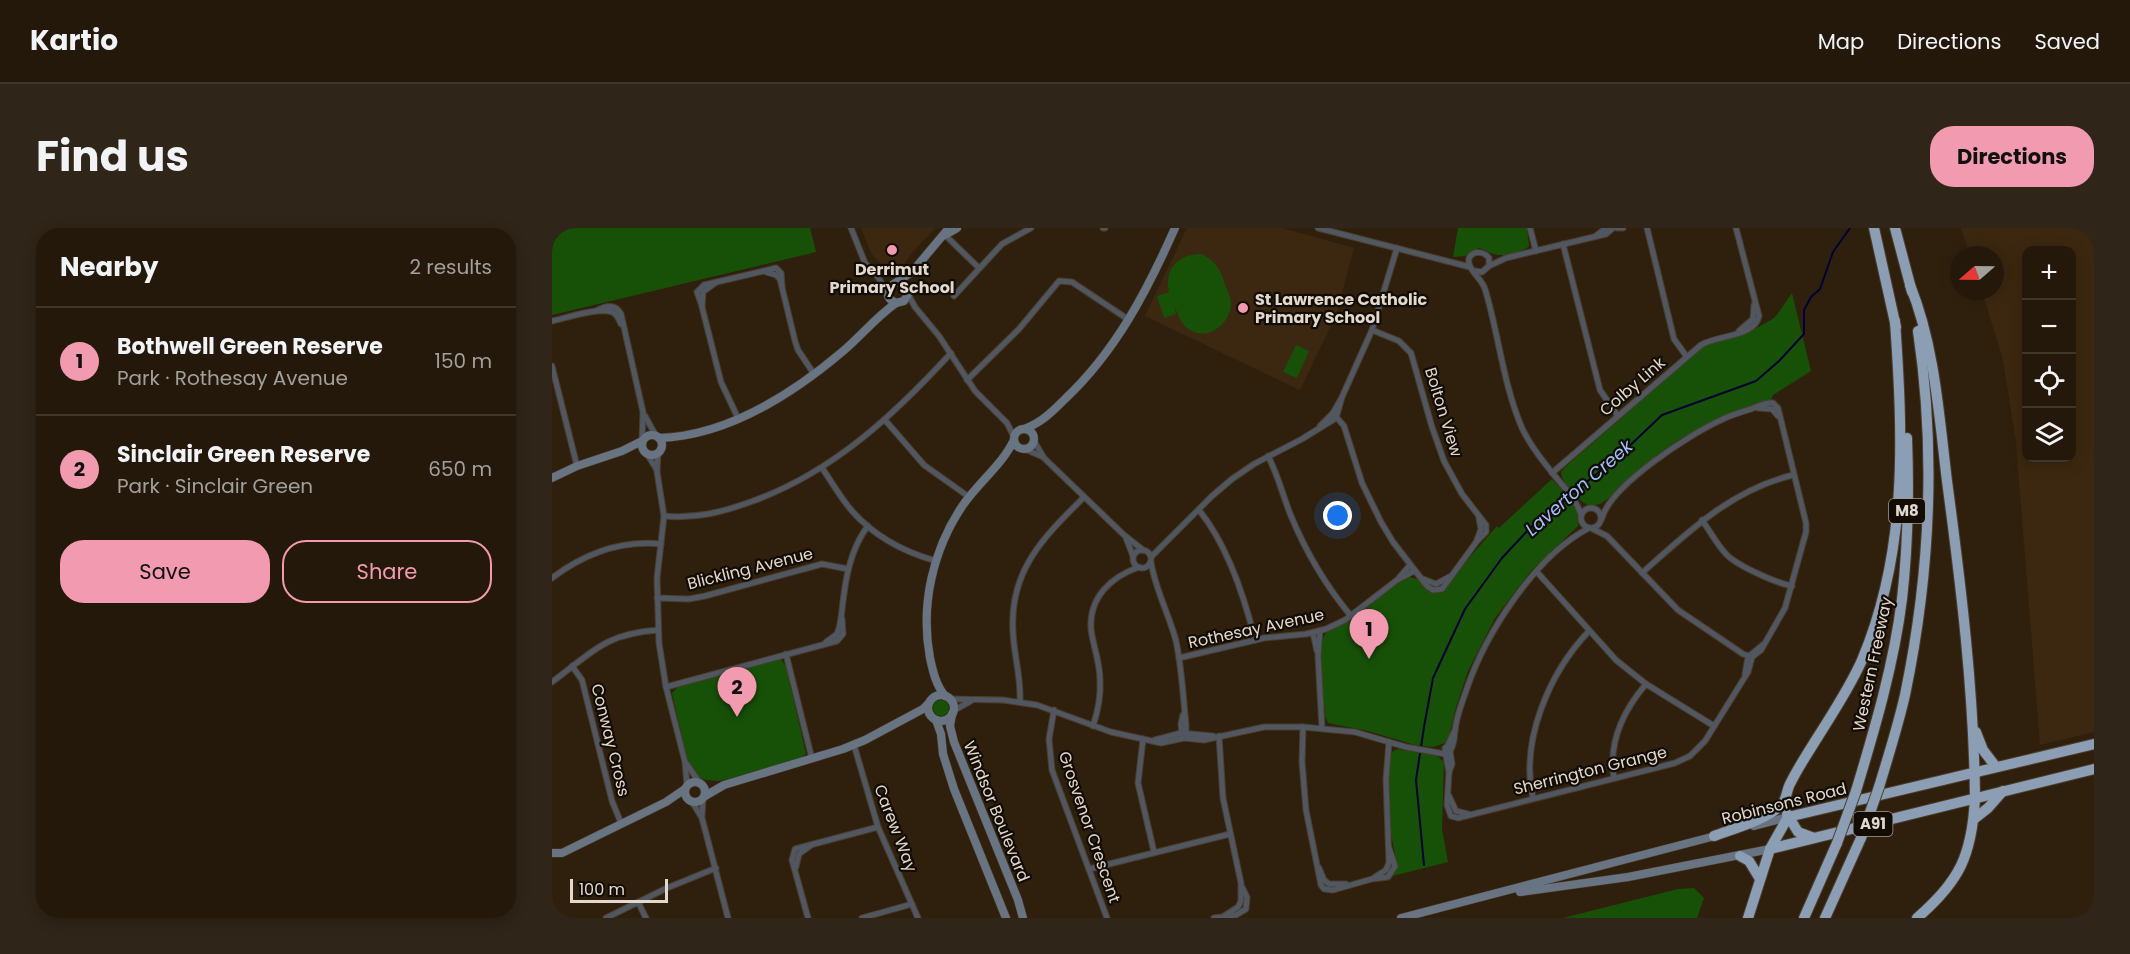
<!DOCTYPE html>
<html lang="en">
<head>
<meta charset="utf-8">
<style>
  :root { --surface:#23180a; --page:#2f2518; --text:#f1f3f6; --muted:#a3a09c; --line:#40372b; --accent:#f29aaf }
  body { margin:0; font-family:Poppins,sans-serif; background:var(--page); color:var(--text) }
  .controls { position:absolute; right:18px; top:18px; display:grid; overflow:hidden; border-radius:12px; box-shadow:0 3px 15px #0003 }
  .controls button { width:54px; height:54px; display:grid; place-items:center; padding:0; border:0; border-bottom:2px solid var(--line); background:var(--surface); color:var(--text); font:30px sans-serif }
  .compass { position:absolute; left:1398px; top:18px; width:54px; height:54px; border-radius:50%; background:var(--surface); box-shadow:0 3px 15px #0003; rotate:250deg }
  .scale { position:absolute; left:18px; bottom:15px; width:98px; box-sizing:border-box; padding-left:6px; border:3px solid #e3d8cd; border-top:0; font-size:16px; line-height:21px; white-space:nowrap; color:#e3d8cd; -webkit-text-stroke:4px #120c05; paint-order:stroke }
  .you { position:absolute; left:786px; top:288px; width:21px; height:21px; margin:-15px; border:4px solid #fff; border-radius:50%; background:#1a73e8; box-shadow:0 0 0 9px #1a73e833 }
  .badge { display:grid; place-items:center; width:39px; height:39px; border-radius:50%; background:var(--accent); color:#111; font-size:20px; font-weight:700 }
  .pin { position:absolute; translate:-50% -50px; filter:drop-shadow(0 2px 3px #0008) }
  .pin::after { content:''; position:absolute; top:32px; width:21px; height:18px; background:inherit; clip-path:polygon(0 0,100% 0,50% 100%) }
  .list { margin:0; padding:0; list-style:none }
  h2 { display:flex; justify-content:space-between; align-items:center; height:78px; margin:0; padding:0 24px; font-size:26px }
  h2 small { font-size:20px; font-weight:400; color:var(--muted) }
  .list li { display:grid; grid-template-columns:39px 1fr auto; gap:18px; align-items:center; box-sizing:border-box; height:108px; padding:0 24px; border-top:2px solid var(--line) }
  .list b { display:block; font-size:22px; white-space:nowrap }
  .list p { margin:0; font-size:20px; white-space:nowrap; color:var(--muted) }
  .list em { font-size:20px; font-style:normal; color:var(--muted) }
  .actions { display:flex; gap:12px; padding:18px 24px }
  .actions a { flex:1; padding:14px 0; border:2px solid var(--accent); border-radius:24px; text-align:center; font-size:21px; color:var(--accent) }
  .actions .main { background:var(--accent); color:#111 }
  .icon { flex:none; width:33px; height:33px; fill:none; stroke:currentColor; stroke-width:2; stroke-linecap:round; stroke-linejoin:round }
  .map { position:relative; flex:none; width:1542px; height:690px; overflow:hidden; border-radius:24px }
  header { display:flex; align-items:center; gap:36px; box-sizing:border-box; height:84px; padding:0 30px; background:var(--surface); border-bottom:2px solid var(--line) }
  header strong { font-size:28px }
  nav { display:flex; gap:33px; margin-inline-start:auto; font-size:21px }
  .intro { display:flex; align-items:center; justify-content:space-between; box-sizing:border-box; height:144px; padding:0 36px }
  h1 { margin:0; font-size:42px }
  .button { padding:15px 27px; border-radius:24px; background:var(--accent); color:#111; font-size:21px; font-weight:700 }
  main { display:flex; gap:36px; padding:0 36px }
  aside { flex:1; background:var(--surface); border-radius:24px; box-shadow:0 3px 15px #0003 }
  .map>svg:first-child { display:block }
  .built { fill:#3c2810; fill-rule:evenodd }
  .green { fill:#175108 }
  .lines { fill:none; stroke-linecap:round; stroke-linejoin:round }
  .stream { stroke:#000332; stroke-width:2 }
  .street-casing { stroke:#4c3d2d; stroke-width:7 }
  .secondary-casing { stroke:#4c3d2d; stroke-width:9 }
  .highway-casing { stroke:#4c3d2d; stroke-width:12 }
  .street { stroke:#505760; stroke-width:5 }
  .secondary { stroke:#687481; stroke-width:8 }
  .highway { stroke:#8c9eb3; stroke-width:10 }
  .highway-bridge-casing { stroke:#4c3d2d; stroke-width:12; stroke-linecap:butt }
  .highway-bridge { stroke:#8c9eb3; stroke-width:10 }
  .poi-dot { fill:#f29aaf; stroke:#120c05; stroke-width:2 }
  .labels { text-anchor:middle; stroke-width:4.5; stroke-linejoin:round; paint-order:stroke }
  .shield { fill:#120c05; stroke:#a49b91; stroke-width:1.5 }
  .shield-label { font-size:15px; font-weight:bold; fill:#e3d8cd }
  .poi-label { font-size:16px; font-weight:bold; fill:#e3d8cd; stroke:#120c05 }
  .street-label { font-size:16px; fill:#e3d8cd; stroke:#120c05 }
  .water-label { font-size:18px; font-style:italic; fill:#a0c1fb; stroke:#120c05 }
</style>
</head>
<body>
<header>
<strong>Kartio</strong>
<nav><a>Map</a><a>Directions</a><a>Saved</a></nav>
</header>
<div class="intro"><h1>Find us</h1><a class="button">Directions</a></div>
<main>
<aside>
<h2>Nearby<small>2 results</small></h2>
<ul class="list">
<li><span class="badge">1</span><div><b>Bothwell Green Reserve</b><p>Park · Rothesay Avenue</p></div><em>150 m</em></li>
<li><span class="badge">2</span><div><b>Sinclair Green Reserve</b><p>Park · Sinclair Green</p></div><em>650 m</em></li>
</ul>
<div class="actions"><a class="main">Save</a><a>Share</a></div>
</aside>
<div class="map">
<svg width="1542" height="690" viewBox="0 0 1542 690">
  <rect width="100%" height="100%" fill="#2f200e"/>
  <g class="built">
    <path d="M309 0H383L358 27 347 44 338 46 319 25Z"/>
    <path d="M635 0H730L802 20 784 87 748 162 593 88Z"/>
    <path d="M1409 0H1542V504L1488 517 1464 214 1451 132 1430 63H1443V27H1418ZM1520 22V230H1474V22Z"/>
  </g>
  <g class="green">
    <path d="M0 0H258L264 24 0 87Z"/>
    <path d="M906 0H975L977 18C970 25 952 29 942 26 936 25 933 21 927 20L913 28 901 29Z"/>
    <path d="M649 26C662 32 668 40 672 54 674 60 679 69 679 76 678 97 654 115 635 100 628 95 625 84 622 76L624 86 612 90 605 68 617 64C612 41 626 26 649 26Z"/>
    <path d="M1240 65 1259 143 1221 167 1219 172C1175 185 1137 202 1101 230 1083 244 1068 264 1048 276L1039 278C1027 275 1010 256 1009 244L1012 240 1152 118 1193 106 1219 92 1224 88Z"/>
    <path d="M744 117 757 123 745 150 731 144Z"/>
    <path d="M1000 251C1011 264 1031 279 1026 298L978 344 943 390 916 443 904 479 898 505 893 515 881 519 863 517 816 503 776 495 773 488C772 468 765 427 771 410 774 401 790 398 797 392 818 379 835 360 857 349L865 351 881 365 892 363 917 330 945 298 947 300Z"/>
    <path d="M223 432H229L234 438 254 526 247 531 178 551 166 553 147 551 135 530 120 465 126 459Z"/>
    <circle cx="389" cy="480" r="8"/>
    <path d="M846 521 885 528 892 534 890 601 896 634 840 648 845 638 838 600 836 562 838 528 841 523Z"/>
    <path d="M1142 660 1152 670 1145 690H1011L1126 661Z"/>
  </g>
  <g class="lines">
    <path class="stream" d="M872 637 864 552 872 499 881 450 913 381 950 330 978 300 1069 226 1110 187 1204 153 1227 133 1252 106V82L1259 69 1268 61 1281 24 1298 0"/>
    <g class="street-casing">
      <g id="street">
        <path d="M299 0 313 35 326 49 335 65"/>
        <path d="M551 0H553"/>
        <path d="M766 0 918 39"/>
        <path d="M978 0 984 23"/>
        <path d="M1065 0H1071"/>
        <path d="M1095 0 1122 111 1135 129"/>
        <path d="M393 7 426 39"/>
        <path d="M1045 7 1054 0"/>
        <path d="M1011 16 1048 162 1066 188"/>
        <path d="M937 38 954 30 1054 6 1061 0"/>
        <path d="M923 43 930 44 937 38V30C928 19 912 26 918 38 922 47 930 52 933 61 947 107 951 156 970 200 979 219 993 236 1007 253 1016 264 1025 273 1029 287"/>
        <path d="M214 44 224 47 228 51 243 113 246 122 262 146"/>
        <path d="M163 55 151 64 150 79 169 154 186 190"/>
        <path d="M356 66 363 79 387 108 423 163 455 195 462 209"/>
        <path d="M402 68 450 16 479 0"/>
        <path d="M150 78 145 64 152 57 224 40 229 45 230 58"/>
        <path d="M44 83C53 78 63 75 69 86L91 184 90 212"/>
        <path d="M0 93C14 90 47 79 60 84 65 86 67 91 69 96"/>
        <path d="M1187 103 1201 91 1202 77"/>
        <path d="M0 138 25 238"/>
        <path d="M415 152 467 101 507 53 520 54 577 92"/>
        <path d="M1206 180 1220 181 1226 188"/>
        <path d="M781 185 792 198 810 255 829 294 841 314 875 358 881 362 890 361 925 313 934 304V297L910 266 892 233 880 199 859 125 847 113 820 102"/>
        <path d="M93 188 104 208"/>
        <path d="M333 192 372 237 417 269"/>
        <path d="M768 198 781 185 789 171"/>
        <path d="M482 213 492 230 572 307 591 322"/>
        <path d="M473 221 491 229"/>
        <path d="M106 224 105 244 112 288 105 350 107 415 114 459 133 534 135 557"/>
        <path d="M95 226 105 242"/>
        <path d="M716 228C726 247 731 268 739 288 754 324 774 358 799 388"/>
        <path d="M270 240C280 254 288 269 300 283 322 308 352 324 384 333"/>
        <path d="M1000 245 1149 117C1165 107 1203 109 1207 88L1184 0"/>
        <circle cx="1039" cy="290" r="10"/>
        <path d="M647 282C676 318 692 367 703 412"/>
        <path d="M112 288C144 291 171 284 201 273 281 244 342 187 399 125"/>
        <path d="M1150 292C1158 303 1165 317 1175 327 1186 338 1224 355 1240 358"/>
        <path d="M1041 301 1055 308 1126 382 1191 426 1200 429"/>
        <path d="M574 310 581 328"/>
        <path d="M925 312 929 301 927 290"/>
        <circle cx="590" cy="331" r="9"/>
        <path d="M599 329 660 268 680 251 702 236 750 211 784 190 790 169 820 102 845 20"/>
        <path d="M599 334C603 361 617 386 624 413 630 441 631 469 634 496V505L632 510"/>
        <path d="M985 344 1064 432 1094 456 1162 498"/>
        <path d="M1090 345C1136 304 1179 262 1241 247"/>
        <path d="M0 350C32 326 69 312 109 316"/>
        <path d="M846 351 858 337"/>
        <path d="M871 351 884 356 897 349"/>
        <path d="M105 370 137 371 153 368 270 336 296 341"/>
        <path d="M768 403 766 428 770 500"/>
        <path d="M761 405 765 423"/>
        <path d="M274 414 285 406 287 400C290 389 290 378 292 366 295 342 301 317 316 298"/>
        <path d="M234 426 260 531"/>
        <path d="M627 430 712 410 754 406 774 401 793 392 845 352 862 343"/>
        <path d="M20 438 30 452 60 573 69 595"/>
        <path d="M1193 446 1196 429 1212 416"/>
        <path d="M0 454C41 424 52 406 106 402"/>
        <path d="M114 459 285 413 291 406 290 391"/>
        <path d="M397 471 451 472 485 477 559 504 609 515 632 510 652 512 712 499H751L803 504 854 519 893 526C898 524 900 521 901 516 903 511 902 507 903 503 904 489 910 475 914 463 933 406 983 328 1037 300"/>
        <path d="M468 473C469 448 462 428 461 404 457 342 492 309 532 269"/>
        <path d="M502 482 497 511 500 542 555 690"/>
        <path d="M401 483 419 473"/>
        <path d="M541 498C546 483 549 468 548 452 548 434 541 418 539 401 537 369 559 349 587 339"/>
        <path d="M751 499 750 534 754 582 769 657 772 661 781 662 820 651 836 649 843 638 837 620"/>
        <path d="M630 507 629 496 631 487"/>
        <path d="M667 508 671 570 689 655V673L686 679 672 688"/>
        <path d="M591 511 586 555 602 624"/>
        <path d="M603 512 629 505 661 508"/>
        <path d="M302 517 326 599 366 690"/>
        <path d="M893 520 898 523 900 536 897 544 895 577 899 588 906 590 1123 535 1138 528 1153 513 1196 444 1200 429 1209 422 1233 380 1254 304V295L1226 180 1221 175C1213 174 1207 178 1199 181 1189 184 1179 187 1169 192 1138 206 1059 257 1050 290"/>
        <path d="M134 535 147 554"/>
        <path d="M897 544 893 523 902 504"/>
        <path d="M1062 550C1056 514 1071 483 1094 456"/>
        <path d="M897 568 904 583 916 586"/>
        <path d="M981 570C968 513 997 445 1037 403"/>
        <path d="M140 574 150 590 176 690"/>
        <path d="M150 588 151 571"/>
        <path d="M244 639 247 626 258 618"/>
        <path d="M767 640 772 652 777 656H794"/>
        <path d="M537 641 678 606"/>
        <path d="M823 649 834 642 837 635 834 551 837 514"/>
        <path d="M86 674 94 690"/>
        <path d="M54 690 115 660 164 640"/>
        <path d="M256 690 240 632 243 621 326 599"/>
        <path d="M310 690 360 676"/>
        <path d="M662 690 684 687 694 681 695 669 690 659"/>
      </g>
    </g>
    <g class="secondary-casing">
      <g id="secondary">
        <path d="M393 7 405 0"/>
        <path d="M347 54 354 59 356 66 352 73 344 75C336 72 334 66 337 59L360 44 397 0"/>
        <path d="M472 201C489 195 500 184 513 171 564 123 595 63 623 0"/>
        <circle cx="472" cy="211" r="10"/>
        <circle cx="100" cy="217" r="10"/>
        <path d="M107 210C175 208 239 167 290 124 309 108 323 90 344 75"/>
        <path d="M0 250 25 238 70 223 90 213"/>
        <circle cx="389" cy="480" r="13"/>
        <path d="M393 468C384 457 381 444 378 430 368 377 381 321 411 277 427 254 450 237 462 212"/>
        <path d="M400 486 398 498 402 514 466 672 471 690"/>
        <path d="M384 492 389 506 391 526 402 561 454 690"/>
        <circle cx="143" cy="564" r="10"/>
        <path d="M153 568 172 557 291 521 313 512 371 481 377 475"/>
        <path d="M1202 598 1236 589"/>
        <path d="M0 625H10L114 574 133 561"/>
        <path d="M968 664 1076 649 1218 621"/>
        <path d="M849 690 1167 607"/>
      </g>
    </g>
    <g class="highway-casing">
      <g id="highway">
        <path d="M1322 0 1344 99"/>
        <path d="M1343 0 1360 64"/>
        <path d="M1358 57C1383 119 1387 188 1395 253 1409 358 1422 464 1423 570 1420 627 1408 653 1365 690"/>
        <path d="M1424 504 1431 522 1444 539"/>
        <path d="M1327 559C1336 529 1346 498 1353 467 1378 347 1384 224 1366 103"/>
        <path d="M1304 563C1323 500 1342 436 1350 371 1356 318 1357 263 1355 210"/>
        <path d="M1235 586 1246 604 1262 610"/>
        <path d="M1236 589 1542 516"/>
        <path d="M1422 591 1436 580 1451 563"/>
        <path d="M1162 608C1180 601 1218 591 1231 575 1235 569 1235 560 1239 554 1247 538 1257 523 1267 507 1282 483 1298 459 1310 432 1356 323 1351 209 1343 93"/>
        <path d="M1218 621 1542 541"/>
        <path d="M1188 628 1197 633 1208 651"/>
        <path d="M1196 690 1218 621 1236 589"/>
        <path d="M1252 690 1285 615"/>
        <path d="M1273 690 1309 610"/>
      </g>
    </g>
    <use href="#street" class="street"/>
    <use href="#secondary" class="secondary"/>
    <use href="#highway" class="highway"/>
    <g class="highway-bridge-casing">
      <g id="highway-bridge">
        <path d="M1309 610 1327 559"/>
        <path d="M1285 615 1304 563"/>
      </g>
    </g>
    <use href="#highway-bridge" class="highway-bridge"/>
  </g>
  <g class="poi-dot">
    <circle cx="340" cy="22" r="6"/>
    <circle cx="691" cy="80" r="6"/>
  </g>
  <g class="labels">
    <g class="shield">
      <rect x="1337" y="271" width="36" height="24" rx="4.5"/>
      <rect x="1301.5" y="584" width="39" height="24" rx="4.5"/>
    </g>
    <g class="shield-label">
      <text x="1355" y="288">M8</text>
      <text x="1321" y="601">A91</text>
    </g>
    <g class="poi-label">
      <text x="340" y="47">Derrimut<tspan x="340" dy="18">Primary School</tspan></text>
      <text x="703" y="77" text-anchor="start">St Lawrence Catholic<tspan x="703" dy="18">Primary School</tspan></text>
    </g>
    <g class="street-label">
      <text transform="translate(1080 158) rotate(-41)" y="6">Colby Link</text>
      <text transform="translate(892 184) rotate(73)" y="6">Bolton View</text>
      <text transform="translate(198 340) rotate(-14)" y="6">Blickling Avenue</text>
      <text transform="translate(704 400) rotate(-12)" y="6">Rothesay Avenue</text>
      <text transform="translate(1320 436) rotate(-78)" y="6">Western Freeway</text>
      <text transform="translate(59 512) rotate(76)" y="6">Conway Cross</text>
      <text transform="translate(1038 542) rotate(-14)" y="6">Sherrington Grange</text>
      <text transform="translate(1232 575) rotate(-14)" y="6">Robinsons Road</text>
      <text transform="translate(445 583) rotate(68)" y="6">Windsor Boulevard</text>
      <text transform="translate(538 599) rotate(71)" y="6">Grosvenor Crescent</text>
      <text transform="translate(344 600) rotate(69)" y="6">Carew Way</text>
    </g>
    <g class="water-label">
      <text transform="translate(1027 260) rotate(-41)" y="6">Laverton Creek</text>
    </g>
  </g>
</svg>
<div class="controls">
<button>+</button>
<button>−</button>
<button><svg class="icon" aria-label="locate" viewBox="0 0 24 24"><circle cx="12" cy="12" r="6"/><path d="M12 2v4M12 18v4M2 12h4M18 12h4"/></svg></button>
<button><svg class="icon" aria-label="layers" viewBox="0 0 24 24"><path d="M12 4l9 5-9 5-9-5zM3 14l9 5 9-5"/></svg></button>
</div>
<svg class="compass" viewBox="-18 -18 36 36"><path d="M0-13l5 13h-10z" fill="#e53935"/><path d="M0 13l5-13h-10z" fill="#a3a09c"/></svg>
<div class="scale">100 m</div>
<div class="you"></div>
<div class="pin badge" style="left:817px;top:431px">1</div>
<div class="pin badge" style="left:185px;top:489px">2</div>
</div>
</main>
</body>
</html>
